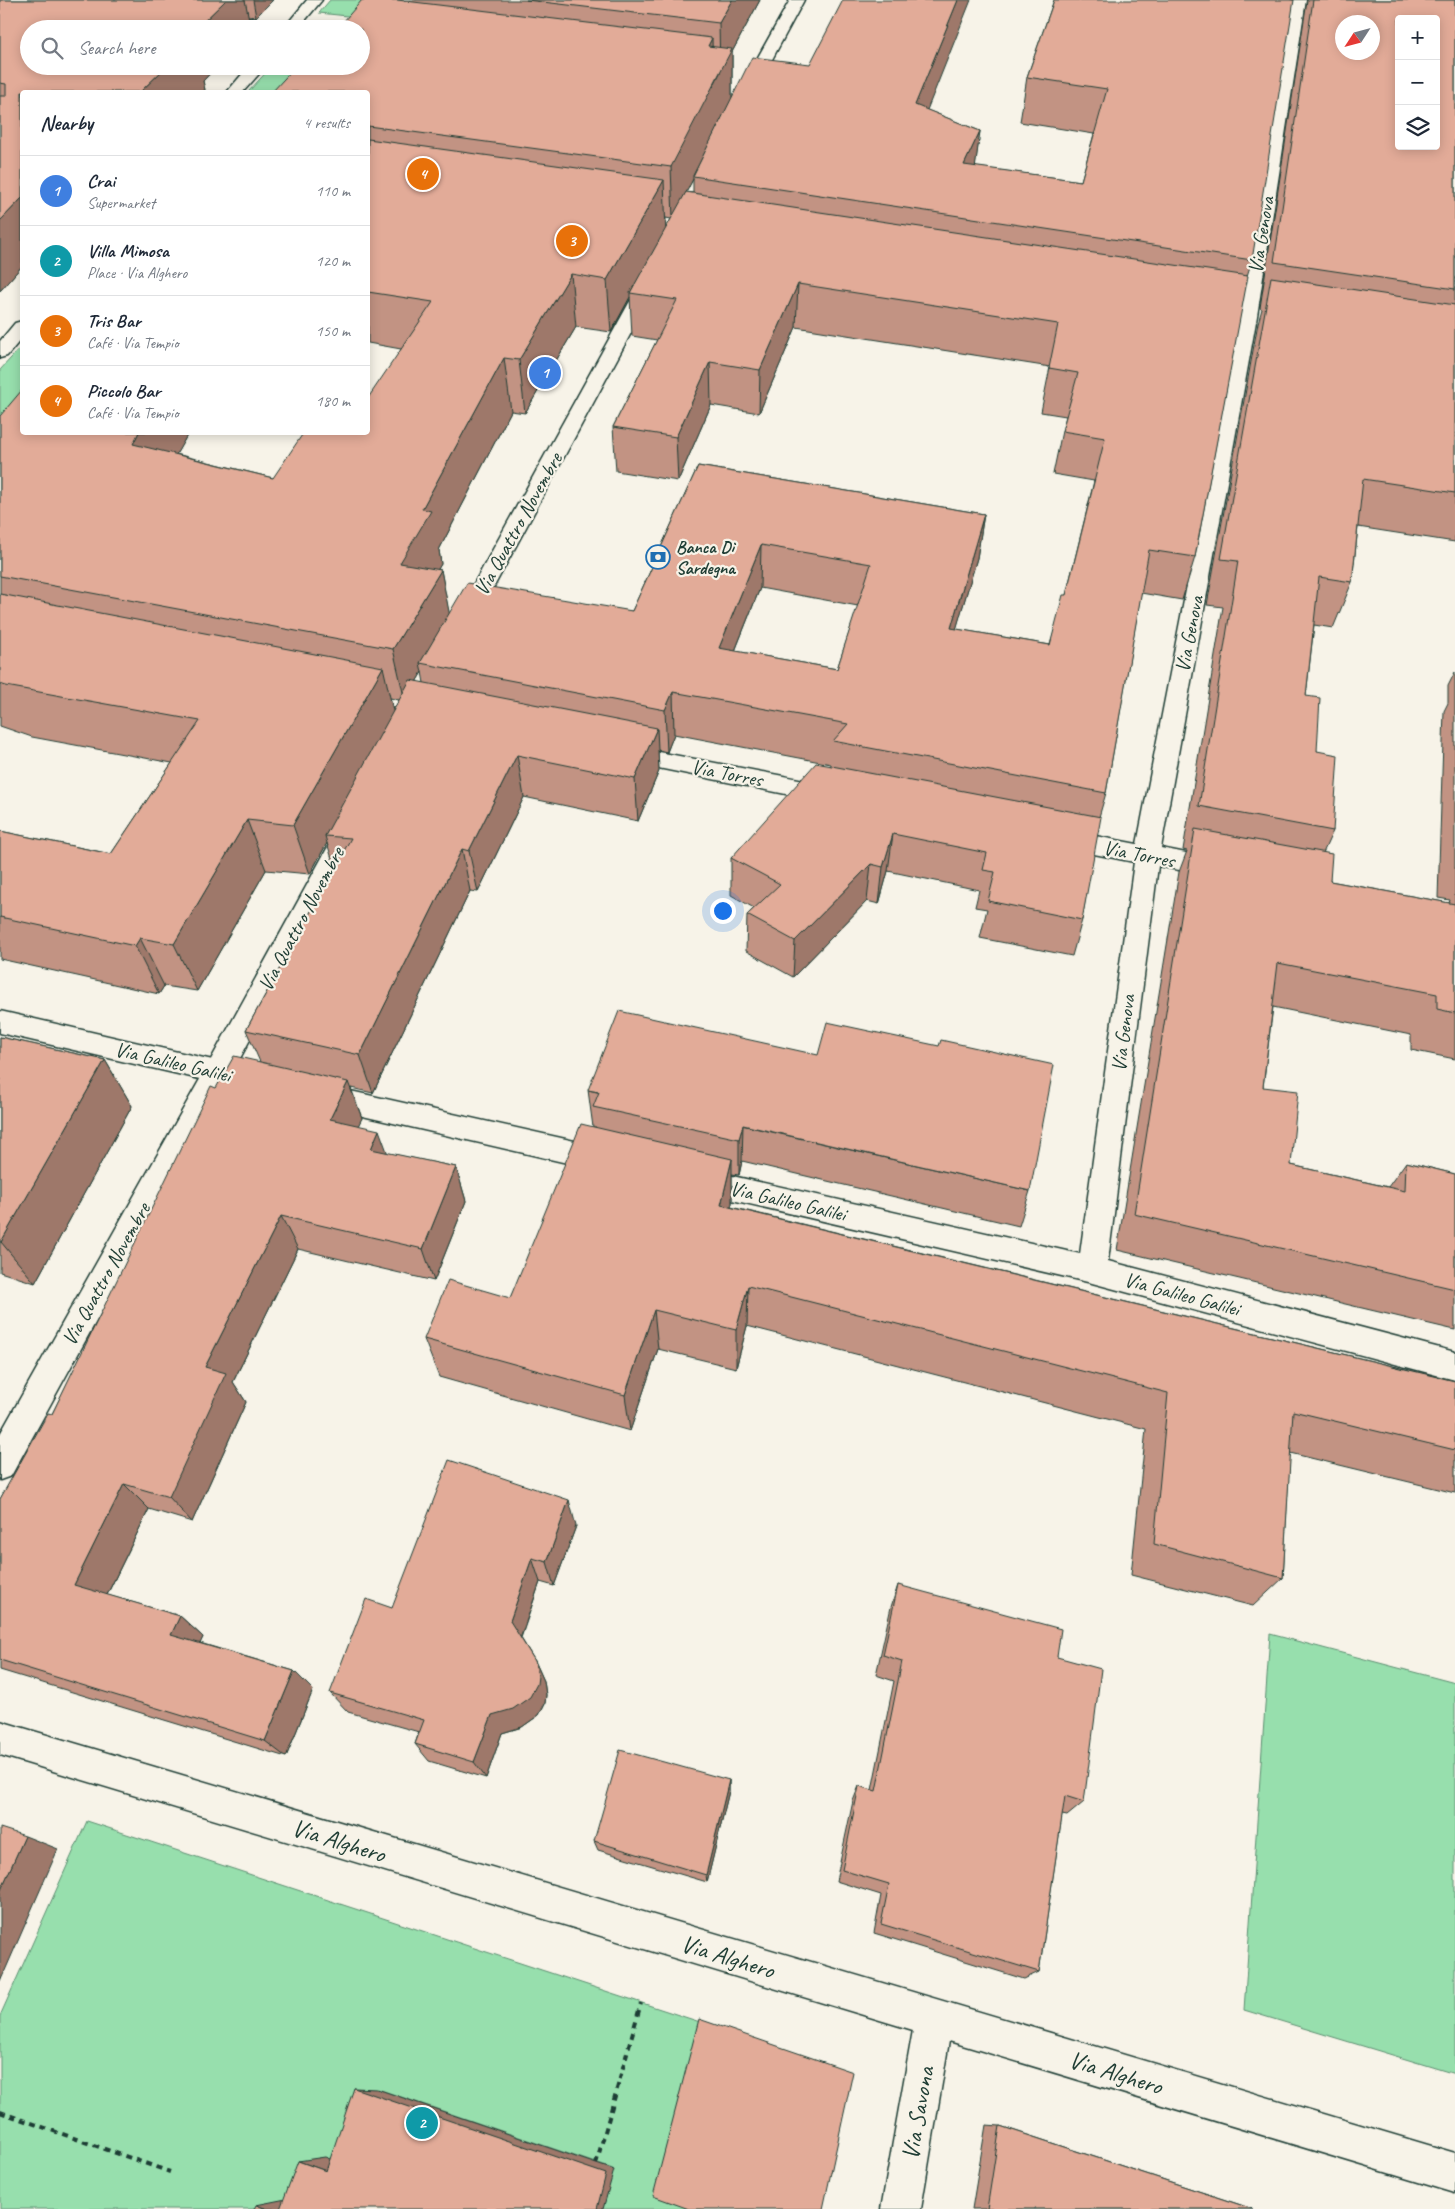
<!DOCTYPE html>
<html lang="en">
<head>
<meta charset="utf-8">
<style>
  :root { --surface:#fff; --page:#f2f2f3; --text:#1f2937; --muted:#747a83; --line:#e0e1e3; --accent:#111827 }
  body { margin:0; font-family:Caveat,sans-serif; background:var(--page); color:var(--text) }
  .controls { position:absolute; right:15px; top:15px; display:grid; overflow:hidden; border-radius:5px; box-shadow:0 2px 12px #0003 }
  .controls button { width:45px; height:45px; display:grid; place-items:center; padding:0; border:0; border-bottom:1px solid var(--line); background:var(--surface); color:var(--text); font:25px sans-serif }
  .compass { position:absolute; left:1335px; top:15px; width:45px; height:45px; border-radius:50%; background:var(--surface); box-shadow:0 2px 12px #0003; rotate:234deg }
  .you { position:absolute; left:722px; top:910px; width:18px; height:18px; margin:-12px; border:4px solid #fff; border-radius:50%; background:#1a73e8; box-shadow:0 0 0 8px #1a73e833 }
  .badge { display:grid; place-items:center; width:32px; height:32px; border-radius:50%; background:var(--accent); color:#fff; font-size:16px; font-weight:700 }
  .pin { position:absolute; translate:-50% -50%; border:2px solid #fff; box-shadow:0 1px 5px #0006 }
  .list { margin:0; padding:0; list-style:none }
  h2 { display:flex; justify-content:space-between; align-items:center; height:65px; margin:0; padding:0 20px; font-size:21px }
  h2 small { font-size:16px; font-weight:400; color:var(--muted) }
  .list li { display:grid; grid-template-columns:32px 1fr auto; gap:15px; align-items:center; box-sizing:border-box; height:70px; padding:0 20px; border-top:1px solid var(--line) }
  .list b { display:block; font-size:19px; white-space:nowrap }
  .list p { margin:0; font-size:16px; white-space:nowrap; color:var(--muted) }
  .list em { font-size:16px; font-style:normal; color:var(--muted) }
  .icon { flex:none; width:28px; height:28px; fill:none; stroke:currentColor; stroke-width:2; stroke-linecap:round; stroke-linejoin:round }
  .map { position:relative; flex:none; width:1455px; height:2209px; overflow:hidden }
  .search { position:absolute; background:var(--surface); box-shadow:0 2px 12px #0003; left:20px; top:20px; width:350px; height:55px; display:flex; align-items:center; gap:12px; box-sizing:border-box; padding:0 18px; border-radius:28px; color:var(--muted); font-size:19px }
  .panel { position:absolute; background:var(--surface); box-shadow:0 2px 12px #0003; left:20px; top:90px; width:350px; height:345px; border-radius:5px }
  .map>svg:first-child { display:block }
  .green { fill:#97dfad; stroke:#5b8e70 }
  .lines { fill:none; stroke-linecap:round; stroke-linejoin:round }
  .street-casing { stroke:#1f3d34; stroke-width:3 }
  .secondary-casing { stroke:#1f3d34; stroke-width:3 }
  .path { stroke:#1f3d34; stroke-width:4; stroke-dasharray:6 5; stroke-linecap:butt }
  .street { fill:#f7f3e8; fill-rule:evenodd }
  .secondary { fill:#f7f3e8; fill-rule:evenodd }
  .wall { fill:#c29383; stroke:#1f3d34; fill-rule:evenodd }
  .shaded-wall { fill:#9e786a; stroke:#1f3d34 }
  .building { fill:#e2ab98; stroke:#1f3d34; fill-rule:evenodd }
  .labels { text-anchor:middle; stroke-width:4.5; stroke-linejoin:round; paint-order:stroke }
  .far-poi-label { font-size:18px; font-weight:bold; fill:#1f3d34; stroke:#f7f3e8; text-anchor:start }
  .street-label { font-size:21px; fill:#1f3d34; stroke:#f7f3e8 }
  .near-street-label { font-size:25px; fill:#1f3d34; stroke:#f7f3e8 }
</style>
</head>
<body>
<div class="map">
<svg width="1455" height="2209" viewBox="0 0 1455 2209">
  <rect width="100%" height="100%" fill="#f7f3e8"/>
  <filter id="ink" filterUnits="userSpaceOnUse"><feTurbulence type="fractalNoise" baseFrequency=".02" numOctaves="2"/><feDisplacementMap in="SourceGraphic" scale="10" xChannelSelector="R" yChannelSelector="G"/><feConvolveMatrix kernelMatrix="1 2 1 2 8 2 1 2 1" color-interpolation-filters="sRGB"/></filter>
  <g filter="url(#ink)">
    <g class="green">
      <path d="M330 0H371L357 17 319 13Z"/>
      <path d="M272 66H310L287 92H248Z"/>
      <path d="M22 346V398L0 423V370Z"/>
      <path d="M1270 1634 1455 1683V2074L1244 2010Z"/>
      <path d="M87 1821 700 2022 701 2209H603L613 2169 378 2089 351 2167 283 2209H0V2016Z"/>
    </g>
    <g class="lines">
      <g class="street-casing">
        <g id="street">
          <path d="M1292 0H1306L1257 316 1161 848 1221 860 1230 862 1233 869 1230 876 1221 878 1158 866 1108 1261 1455 1352V1380L1092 1283 697 1192 687 1189 683 1180 687 1171 697 1168 1080 1254 1134 862 1059 847 1050 844 1047 838 1050 832 1059 829 1137 844 1239 316Z"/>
          <path d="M213 13 291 24 298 29H260L208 20 206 17 208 14Z"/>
          <path d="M622 745 830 785 838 788 842 794 838 800 830 803 614 759 610 753 614 747Z"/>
          <path d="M0 1011 243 1067 253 1070 257 1078 253 1086 243 1089 0 1033Z"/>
          <path d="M319 1084 606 1148 616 1151 620 1160 616 1169 606 1172 319 1106 309 1103 305 1095 309 1087Z"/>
          <path d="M0 1721 1455 2153V2193L949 2041 921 2209H881L913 2030 0 1755Z"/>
        </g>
      </g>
      <g class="secondary-casing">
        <g id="secondary">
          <path d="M307 0H322L298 29H283Z"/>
          <path d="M790 0H804L755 91 753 94H741L739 91Z"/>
          <path d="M249 66H266L243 92H227Z"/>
          <path d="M649 278 655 279 658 283 477 618 474 623 466 625 458 623 455 618 640 283 643 279Z"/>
          <path d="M22 321V338L7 356 0 358V341L15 323Z"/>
          <path d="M350 820 359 823 362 829 228 1081 11 1476 0 1480V1434L208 1065 341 823Z"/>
        </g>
      </g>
      <g class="path">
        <path d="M0 2112 170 2172"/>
        <path d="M596 2164 641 2003"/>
      </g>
      <use href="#street" class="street"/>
      <use href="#secondary" class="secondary"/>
    </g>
    <g class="wall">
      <path d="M0 0H273L256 17 249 16 29 66H217L203 81 205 90 22 92V266L0 291Z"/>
      <path d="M362 0H760L732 52V97L927 110 980 131 975 167 1081 181 1094 134 1020 122 1027 77 1054 0 1252 260 1247 276 1195 557 1182 600 1141 593 1106 793 1099 817 1082 920 1072 956 980 938 987 909 975 907 979 890 888 871 879 904 867 901 793 977 746 951 747 915 754 908 731 895V858L831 765V764L674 734 667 752 658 750 659 771 638 821 524 797 478 892 470 891 373 1093 351 1088 362 1118 358 1125 387 1153 456 1167 466 1201 434 1281 298 1249 233 1382 246 1402 192 1522 149 1509 107 1595 180 1616 203 1637 200 1643 294 1671 313 1690 286 1757 0 1670V1499L52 1414 216 1088 260 1062 246 1030 335 868 327 843 310 874 266 870 197 991 164 986 159 994 0 959V831L111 854 172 763 32 737 0 726V416L22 432H189L176 454 273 478 368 432 401 349 368 343V92L361 66ZM693 179V193L686 192ZM666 218 671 219 666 228ZM630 297 632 336 657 340 613 427 616 471 678 481 711 405 759 413 796 327 1050 367 1041 412 1066 416 1062 431 1053 474 1094 481 1066 595 1050 645 956 629 977 558 984 514 698 466 632 611 449 614 441 570 438 569 441 564 439 550 511 411 525 413 576 327 611 332ZM760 588 858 606 837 669 735 651ZM422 672 424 683 416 682ZM390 698 399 700 393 710Z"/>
      <path d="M1307 0H1455V542L1358 527 1352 582 1333 628 1314 625 1306 696 1333 831 1323 853 1330 881 1449 903 1450 900 1438 898 1444 711 1448 703V686L1455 672V1059L1411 1050V1035L1273 1007 1263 1087 1291 1165 1388 1187 1406 1162 1455 1174V1330L1117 1250 1179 872 1187 851 1183 850 1223 607 1207 605 1258 323 1262 309 1260 308Z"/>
      <path d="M0 1037 105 1060 132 1106 35 1283 0 1272Z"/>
      <path d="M588 1090 1030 1191 1019 1226 742 1161 739 1175 732 1174V1203L731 1207 1455 1381V1493L1290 1453 1283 1578 1253 1606 1131 1575 1146 1429 747 1326 736 1368 658 1349 630 1431 439 1377 424 1339 510 1298 596 1128V1127H593Z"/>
      <path d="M576 1526 554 1586 540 1582 521 1638 535 1661 544 1681 546 1695 545 1703 539 1715 522 1727 502 1733 486 1778 429 1761 415 1744 419 1732 348 1712 330 1693 392 1608Z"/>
      <path d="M898 1585 1057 1657 1084 1802 1067 1816 1062 1815 1039 1972 1024 1979 874 1933 881 1895 836 1881 853 1801 859 1786 872 1790 894 1681 876 1675 891 1607Z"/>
      <path d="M729 1780V1791L707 1882 598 1850 594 1841Z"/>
      <path d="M986 2125 1000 2126 1253 2209H972Z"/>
    </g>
    <g class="shaded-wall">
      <path d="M226 0H245L251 29H196Z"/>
      <path d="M253 0H273L256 17Z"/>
      <path d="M732 0H760L732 52V99L693 176V179L673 219 671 167 708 46 712 38 713 87 720 73 719 23Z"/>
      <path d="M958 0H971L911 150 915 105Z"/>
      <path d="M167 66H217L203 81 205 90 202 92H140Z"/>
      <path d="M980 131 974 177 964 165Z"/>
      <path d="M664 180 666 232 630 293V297L611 332 607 280Z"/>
      <path d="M22 198V266L0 291V221Z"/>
      <path d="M571 274 576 327 525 413 519 360Z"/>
      <path d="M798 284 796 327 759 413 760 370Z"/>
      <path d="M504 358 511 411 439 550 441 564 411 615 400 563 422 509Z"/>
      <path d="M710 362 711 405 678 481 676 437Z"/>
      <path d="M139 432H189L152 497 133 444Z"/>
      <path d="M984 514 977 558 944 671 951 628Z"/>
      <path d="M761 545 760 588 719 691V648Z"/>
      <path d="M441 570 451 622 420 663 422 672 405 701 393 649Z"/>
      <path d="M383 667 395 719 325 836 327 843 310 874 293 825Z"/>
      <path d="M673 692 674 734 667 752 665 710Z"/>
      <path d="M657 728 659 771 638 821 635 779Z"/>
      <path d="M517 755 524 797 478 892 469 851Z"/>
      <path d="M247 820 266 870 197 991 174 944Z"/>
      <path d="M893 834 888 871 879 904 883 867Z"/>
      <path d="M462 849 470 891 373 1093 360 1055Z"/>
      <path d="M871 864 867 901 793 977 795 941Z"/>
      <path d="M140 938 164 986 159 994 135 946Z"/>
      <path d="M105 1060 132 1106 35 1283 1 1242Z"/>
      <path d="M348 1082 362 1118 344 1155 330 1119Z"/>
      <path d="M743 1125 742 1161 739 1175V1139Z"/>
      <path d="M379 1130 392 1165 371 1149Z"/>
      <path d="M732 1159V1203L722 1247 721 1205Z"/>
      <path d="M456 1167 466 1201 434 1281 423 1249Z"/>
      <path d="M281 1216 298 1249 233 1382 246 1402 192 1522 169 1497 205 1367Z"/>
      <path d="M748 1286 747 1326 736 1368V1330Z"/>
      <path d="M654 1310 658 1349 630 1431 625 1395Z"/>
      <path d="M124 1484 149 1509 101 1607 74 1585Z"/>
      <path d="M569 1500 576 1526 554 1586 547 1562Z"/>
      <path d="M532 1558 540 1582 519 1642 510 1621Z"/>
      <path d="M180 1616 203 1637 195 1655 171 1635Z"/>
      <path d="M535 1661 544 1681 546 1695 545 1703 539 1715 522 1727 502 1733 486 1778 474 1762 492 1715Z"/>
      <path d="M294 1671 313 1690 286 1757 265 1741Z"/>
      <path d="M729 1780V1791L707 1882 706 1875Z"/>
      <path d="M25 1836 58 1849 0 1982V1892Z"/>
      <path d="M354 2088 377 2089 614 2170 603 2209H597Z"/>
      <path d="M325 2157 351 2167 326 2171 298 2161Z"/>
      <path d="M286 2199 296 2209H267L256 2205Z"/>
    </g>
    <g class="building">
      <path d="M0 0H226L196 29H29V66H167L140 92H22V198L0 221V96H6V84L0 83Z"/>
      <path d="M362 0H397L712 38 708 46 732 49 671 167 368 126V92H272L296 66H361V29H337Z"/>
      <path d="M526 0H732L719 23Z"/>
      <path d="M843 0H958L915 105 980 131 964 165 1081 181 1107 89 1027 77 1054 0H1294L1252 260 693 176 752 57 810 64Z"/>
      <path d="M1313 0H1455V289L1274 262ZM1399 19H1436V146H1399ZM1342 22H1372V52H1342Z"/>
      <path d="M368 139 664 180 607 280 571 274 519 360 504 358 422 509 431 511 400 563 441 570 393 649 0 576V416L22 390V432H139L133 444 273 478 304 432H368V398L433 302 368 292Z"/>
      <path d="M686 192 1248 276 1195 557 1149 550 1106 793 833 741 848 724 673 692 665 710 420 663 467 583 632 611 698 466 984 514 951 628 1050 645 1063 595H1066L1105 438 1062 431 1078 373 1049 368 1058 324 798 284 760 370 710 362 676 437 613 427 677 300 630 293ZM761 545 871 564 837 669 719 648Z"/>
      <path d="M1271 277 1455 305V493L1363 479 1352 582 1319 577 1306 696 1320 698 1317 751 1338 755 1333 831 1199 806 1238 561 1221 559Z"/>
      <path d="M0 594 383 667 293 825 247 820 174 944 140 938 135 946 0 917V831L111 854 200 721 6 686 0 684Z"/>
      <path d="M410 680 657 728 635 779 517 755 469 851 462 849 360 1055 246 1030 351 838 325 836Z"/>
      <path d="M816 763 1101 817 1082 920 988 901 995 872 983 870 987 853 893 834 883 867 871 864 795 941 747 915 780 884 731 858Z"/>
      <path d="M1195 829 1332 854 1330 881 1455 904V1013L1437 1009V994L1278 963 1263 1087 1298 1091 1291 1165 1405 1191 1406 1162 1455 1174V1289L1134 1214Z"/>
      <path d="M619 1011 818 1055 827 1022 939 1046 941 1040 1054 1065 1030 1191 743 1125 739 1139 593 1107 599 1092 588 1090Z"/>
      <path d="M0 1037 105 1060 1 1242H0Z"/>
      <path d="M234 1056 348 1082 330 1119 379 1130 371 1149 456 1167 423 1249 281 1216 205 1367 226 1373 169 1497 124 1484 74 1585 180 1616 171 1635 294 1671 265 1741 0 1660V1499L48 1413 52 1414 211 1086 216 1088Z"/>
      <path d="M581 1124 732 1159 721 1205 1455 1381V1450L1293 1411 1283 1578 1154 1544 1168 1393 748 1286 736 1330 654 1310 625 1395 424 1339 448 1280 510 1298Z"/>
      <path d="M449 1460 569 1500 547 1562 532 1558 510 1621 535 1661 538 1676 537 1684 530 1697 513 1709 492 1715 474 1762 415 1744 424 1720 330 1693 366 1599 392 1608Z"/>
      <path d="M898 1585 1061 1629 1057 1657 1101 1669 1084 1802 1065 1796 1039 1972 881 1924 889 1884 842 1870 859 1786 876 1791 902 1661 883 1655Z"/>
      <path d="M620 1750 729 1780 706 1875 594 1841Z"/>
      <path d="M0 1828 25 1836 0 1892Z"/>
      <path d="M699 2019 853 2072 823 2209H689L653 2196Z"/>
      <path d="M354 2088 606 2174 597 2209H280L298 2161 326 2171Z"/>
      <path d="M1000 2126 1253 2209H987Z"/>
      <path d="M256 2205 267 2209H254Z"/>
    </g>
  </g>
  <defs>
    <g id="bank-ring" transform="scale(1.25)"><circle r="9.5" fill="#f7f3e8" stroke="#1f6fb2" stroke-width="1.5"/><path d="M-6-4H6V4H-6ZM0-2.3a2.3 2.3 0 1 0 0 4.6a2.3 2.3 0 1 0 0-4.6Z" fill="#1f6fb2"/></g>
  </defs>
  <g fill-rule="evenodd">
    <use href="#bank-ring" x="658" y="557"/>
  </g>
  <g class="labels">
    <g class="far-poi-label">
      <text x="676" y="553">Banca Di<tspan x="676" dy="21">Sardegna</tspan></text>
    </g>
    <g class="street-label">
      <text transform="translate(1261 235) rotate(-81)" y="7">Via Genova</text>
      <text transform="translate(518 524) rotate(-61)" y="7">Via Quattro Novembre</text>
      <text transform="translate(1189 634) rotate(-79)" y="7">Via Genova</text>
      <text transform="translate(727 773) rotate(11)" y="7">Via Torres</text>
      <text transform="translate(1139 854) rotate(11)" y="7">Via Torres</text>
      <text transform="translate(301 919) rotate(-62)" y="7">Via Quattro Novembre</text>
      <text transform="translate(1123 1033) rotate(-83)" y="7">Via Genova</text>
      <text transform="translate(173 1062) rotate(13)" y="7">Via Galileo Galilei</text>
      <text transform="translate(788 1201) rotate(13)" y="7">Via Galileo Galilei</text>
      <text transform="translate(106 1274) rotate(-61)" y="7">Via Quattro Novembre</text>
      <text transform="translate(1182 1294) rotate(15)" y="7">Via Galileo Galilei</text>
    </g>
    <g class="near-street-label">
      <text transform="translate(339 1840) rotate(17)" y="9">Via Alghero</text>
      <text transform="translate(728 1956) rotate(17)" y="9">Via Alghero</text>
      <text transform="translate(1116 2072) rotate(17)" y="9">Via Alghero</text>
      <text transform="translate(917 2113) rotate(-80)" y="9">Via Savona</text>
    </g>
  </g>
</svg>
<div class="controls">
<button>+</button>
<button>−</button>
<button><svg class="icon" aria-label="layers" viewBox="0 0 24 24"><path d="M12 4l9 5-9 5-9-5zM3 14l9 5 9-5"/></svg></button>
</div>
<svg class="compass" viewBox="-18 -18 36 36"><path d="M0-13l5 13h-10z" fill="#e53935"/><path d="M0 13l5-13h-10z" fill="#747a83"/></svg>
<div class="you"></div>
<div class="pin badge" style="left:545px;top:373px;background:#3f7fe0">1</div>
<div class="pin badge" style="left:422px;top:2123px;background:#0f9aa8">2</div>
<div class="pin badge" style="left:572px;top:241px;background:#e8710a">3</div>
<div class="pin badge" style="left:423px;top:174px;background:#e8710a">4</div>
<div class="search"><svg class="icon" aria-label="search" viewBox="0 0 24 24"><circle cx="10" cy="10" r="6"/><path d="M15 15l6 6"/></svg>Search here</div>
<section class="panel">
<h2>Nearby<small>4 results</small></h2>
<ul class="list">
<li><span class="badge" style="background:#3f7fe0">1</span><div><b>Crai</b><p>Supermarket</p></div><em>110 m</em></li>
<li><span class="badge" style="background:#0f9aa8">2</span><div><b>Villa Mimosa</b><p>Place · Via Alghero</p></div><em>120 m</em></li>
<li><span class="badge" style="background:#e8710a">3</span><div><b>Tris Bar</b><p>Café · Via Tempio</p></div><em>150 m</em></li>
<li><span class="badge" style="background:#e8710a">4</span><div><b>Piccolo Bar</b><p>Café · Via Tempio</p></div><em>180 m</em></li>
</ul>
</section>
</div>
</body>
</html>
